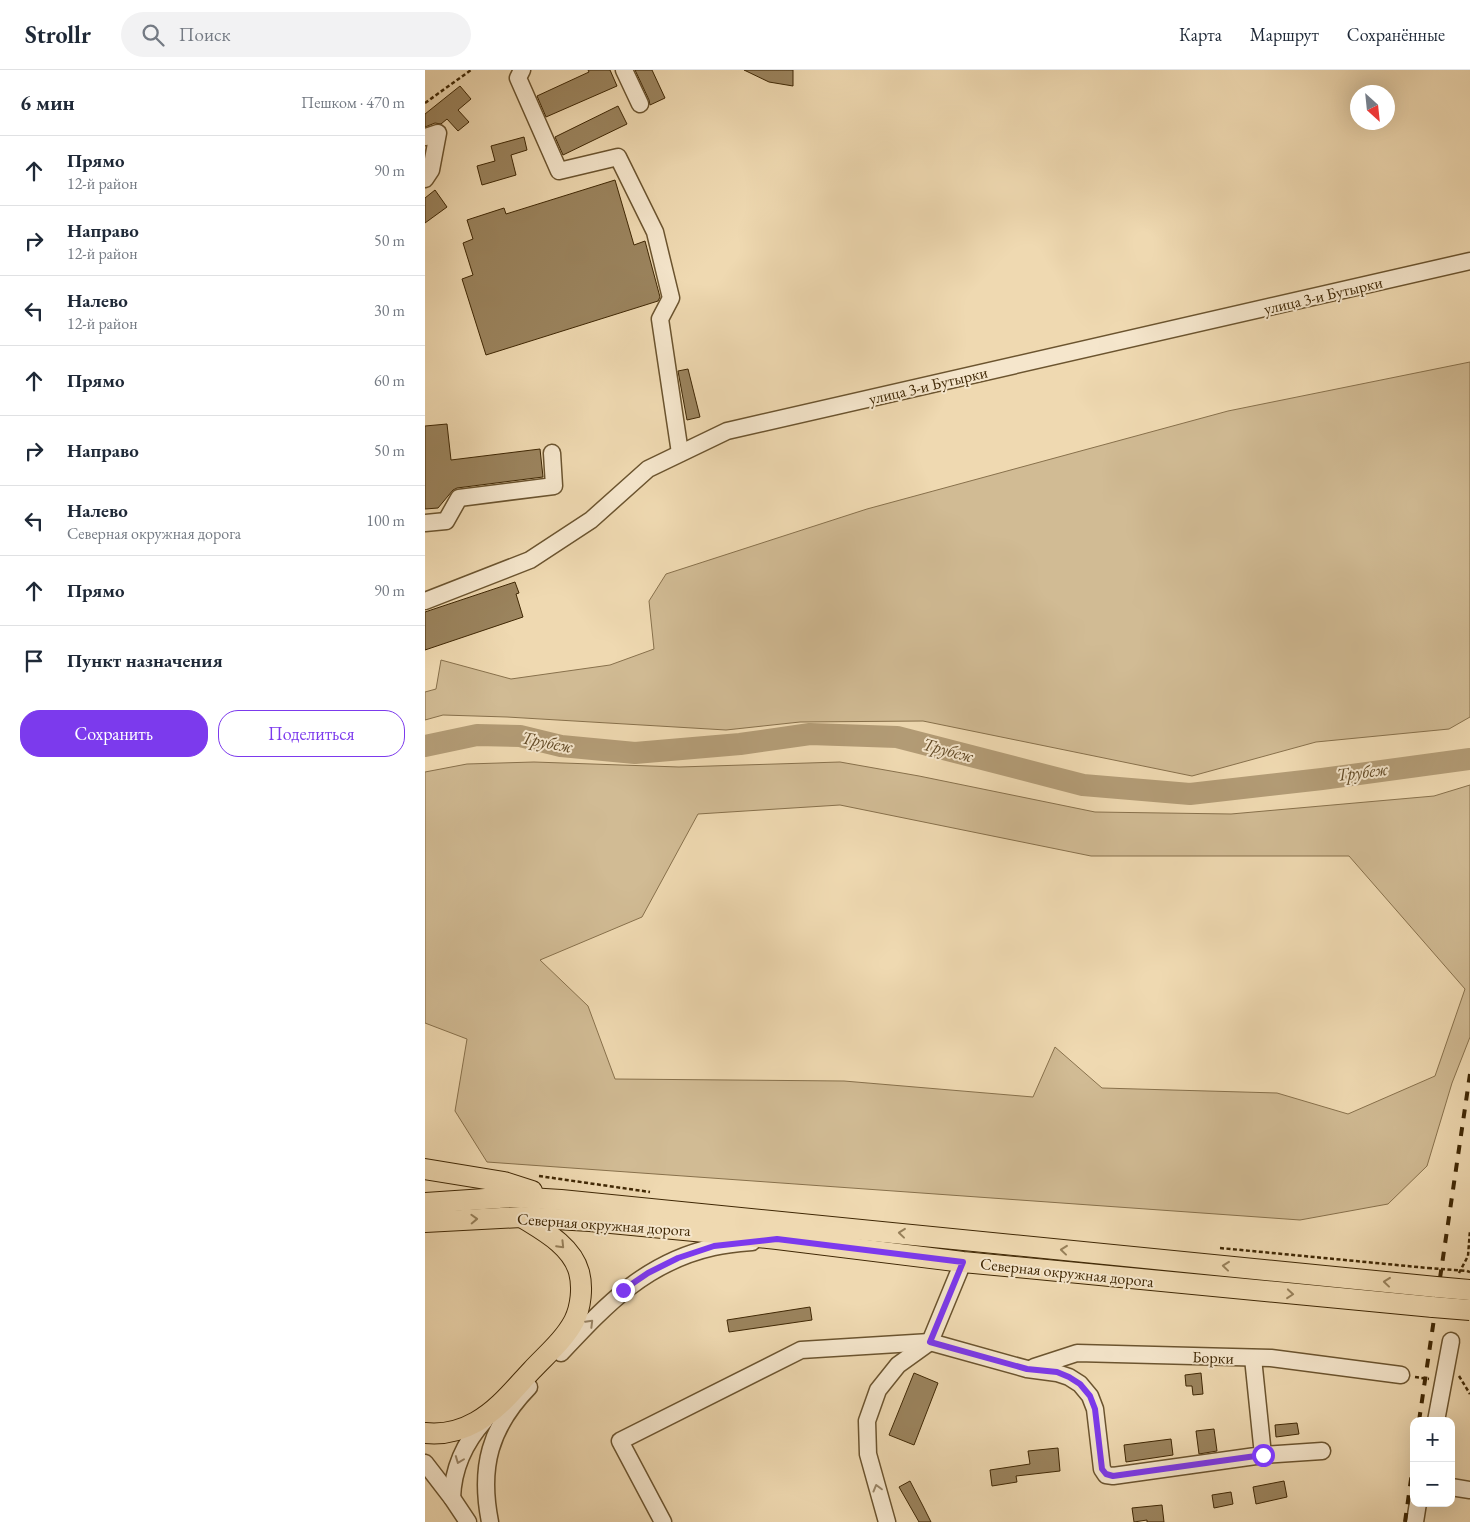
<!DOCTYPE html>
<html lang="ru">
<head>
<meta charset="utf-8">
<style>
  :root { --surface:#fff; --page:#f2f2f3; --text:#1f2937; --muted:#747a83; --line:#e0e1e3; --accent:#7c3aed }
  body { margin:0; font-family:"EB Garamond",serif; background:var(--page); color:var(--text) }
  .controls { position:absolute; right:15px; bottom:15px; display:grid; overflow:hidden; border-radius:10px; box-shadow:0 5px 20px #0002 }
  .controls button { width:45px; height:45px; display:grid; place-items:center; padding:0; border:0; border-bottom:1px solid var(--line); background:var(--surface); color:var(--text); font:25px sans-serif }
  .compass { position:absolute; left:925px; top:15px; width:45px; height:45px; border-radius:50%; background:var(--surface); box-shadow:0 5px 20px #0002; rotate:153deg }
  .stop { position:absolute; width:15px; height:15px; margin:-11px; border:4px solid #7c3aed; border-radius:50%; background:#fff }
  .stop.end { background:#7c3aed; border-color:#fff; box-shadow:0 1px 5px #0008 }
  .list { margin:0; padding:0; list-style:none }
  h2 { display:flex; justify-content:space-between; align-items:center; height:65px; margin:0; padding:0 20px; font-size:21px }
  h2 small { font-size:16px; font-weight:400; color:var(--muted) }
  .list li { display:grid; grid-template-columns:32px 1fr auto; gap:15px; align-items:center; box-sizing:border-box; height:70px; padding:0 20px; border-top:1px solid var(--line) }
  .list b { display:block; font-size:19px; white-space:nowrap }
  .list p { margin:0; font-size:16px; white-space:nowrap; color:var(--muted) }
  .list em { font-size:16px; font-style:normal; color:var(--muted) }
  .actions { display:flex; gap:10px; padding:15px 20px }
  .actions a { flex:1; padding:11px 0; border:1px solid var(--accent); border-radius:20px; text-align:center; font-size:18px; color:var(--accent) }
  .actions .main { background:var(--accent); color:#fff }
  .icon { flex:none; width:28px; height:28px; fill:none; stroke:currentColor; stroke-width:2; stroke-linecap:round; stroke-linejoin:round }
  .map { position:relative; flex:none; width:1045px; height:1452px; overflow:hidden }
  header { display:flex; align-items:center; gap:30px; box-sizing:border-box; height:70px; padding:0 25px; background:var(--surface); border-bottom:1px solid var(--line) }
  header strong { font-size:24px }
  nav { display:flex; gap:28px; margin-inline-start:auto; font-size:18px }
  .search { width:350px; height:45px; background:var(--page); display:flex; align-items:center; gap:12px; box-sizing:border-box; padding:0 18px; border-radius:28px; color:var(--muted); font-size:19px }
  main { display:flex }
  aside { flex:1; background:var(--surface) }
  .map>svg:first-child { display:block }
  .green { fill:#d1bb94; stroke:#88714c; fill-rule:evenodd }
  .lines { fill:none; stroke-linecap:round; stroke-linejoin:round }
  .river { stroke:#b39c76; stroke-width:22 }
  .building { fill:#9b845e; stroke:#3f2704 }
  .minor-casing { stroke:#6b542f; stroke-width:19 }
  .major-casing { stroke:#3f2704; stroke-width:22 }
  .path { stroke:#3f2704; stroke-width:2.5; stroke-dasharray:4 2.5; stroke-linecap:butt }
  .minor { stroke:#f5e6cc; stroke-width:16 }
  .major { stroke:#efd9b1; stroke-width:20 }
  .rail { stroke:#3f2704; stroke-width:4; stroke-dasharray:9 9; stroke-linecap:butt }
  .major-bridge-casing { stroke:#3f2704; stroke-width:22; stroke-linecap:butt }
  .path-bridge { stroke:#3f2704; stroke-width:2.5; stroke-dasharray:4 2.5; stroke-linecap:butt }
  .major-bridge { stroke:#efd9b1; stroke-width:20 }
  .oneway { stroke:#97805a }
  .oneway2 { stroke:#9a8668 }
  .route { stroke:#7c3aed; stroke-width:6 }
  .labels { text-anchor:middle; stroke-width:4; stroke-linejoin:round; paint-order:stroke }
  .street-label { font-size:16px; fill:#3f2704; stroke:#f5e6cc }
  .water-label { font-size:18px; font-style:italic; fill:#624a26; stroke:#f5e6cc }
</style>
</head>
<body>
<header>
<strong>Strollr</strong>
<div class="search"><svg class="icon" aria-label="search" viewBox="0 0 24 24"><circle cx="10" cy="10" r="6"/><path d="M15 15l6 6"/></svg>Поиск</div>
<nav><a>Карта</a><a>Маршрут</a><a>Сохранённые</a></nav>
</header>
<main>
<aside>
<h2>6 мин<small>Пешком · 470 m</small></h2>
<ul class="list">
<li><svg class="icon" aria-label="ahead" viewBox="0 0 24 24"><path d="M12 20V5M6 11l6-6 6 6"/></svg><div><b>Прямо</b><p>12-й район</p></div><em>90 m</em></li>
<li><svg class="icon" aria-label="right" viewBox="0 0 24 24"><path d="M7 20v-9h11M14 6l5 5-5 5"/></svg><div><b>Направо</b><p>12-й район</p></div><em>50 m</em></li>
<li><svg class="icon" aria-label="left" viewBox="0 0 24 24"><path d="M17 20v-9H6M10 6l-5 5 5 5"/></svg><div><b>Налево</b><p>12-й район</p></div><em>30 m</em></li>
<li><svg class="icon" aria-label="ahead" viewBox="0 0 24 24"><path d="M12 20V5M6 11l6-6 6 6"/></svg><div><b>Прямо</b></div><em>60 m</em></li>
<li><svg class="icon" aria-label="right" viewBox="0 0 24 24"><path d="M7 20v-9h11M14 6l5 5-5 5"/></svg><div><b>Направо</b></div><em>50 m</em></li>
<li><svg class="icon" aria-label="left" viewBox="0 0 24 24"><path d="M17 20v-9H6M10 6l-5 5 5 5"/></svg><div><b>Налево</b><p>Северная окружная дорога</p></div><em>100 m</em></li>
<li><svg class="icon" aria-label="ahead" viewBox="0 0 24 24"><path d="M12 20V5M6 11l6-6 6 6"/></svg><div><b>Прямо</b></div><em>90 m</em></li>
<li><svg class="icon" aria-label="arrive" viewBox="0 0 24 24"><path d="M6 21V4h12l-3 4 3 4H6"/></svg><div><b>Пункт назначения</b></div></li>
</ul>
<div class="actions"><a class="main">Сохранить</a><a>Поделиться</a></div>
</aside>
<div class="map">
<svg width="1045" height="1452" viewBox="0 0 1045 1452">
  <rect width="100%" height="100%" fill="#efd9b1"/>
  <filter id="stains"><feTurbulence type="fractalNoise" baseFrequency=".004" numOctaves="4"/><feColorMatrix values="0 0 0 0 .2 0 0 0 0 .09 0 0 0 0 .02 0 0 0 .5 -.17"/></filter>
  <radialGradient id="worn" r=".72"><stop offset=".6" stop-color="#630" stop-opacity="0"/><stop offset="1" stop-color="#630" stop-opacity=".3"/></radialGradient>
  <g class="green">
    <path d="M1045 292V647L1024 659 891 672 767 706 498 651 375 652 301 660 82 647 18 645 0 650V622L11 619 16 590 86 609 185 595 229 579 224 531 241 504 442 439 803 341Z"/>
    <path d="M109 692 254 697 415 692 494 706 670 742 806 744 1009 726 1045 715V967L1027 1013 1002 1096 963 1134 875 1150 62 1092 30 1041 42 969 0 953V702L42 694ZM415 735 666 786H924L1040 919 1010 1006 923 1044 852 1023 677 1018 630 977 608 1027 419 1011 190 1009 163 936 115 890 217 847 273 744Z"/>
  </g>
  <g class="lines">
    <path class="river" d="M0 676 52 665 95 666 136 676 210 683 315 674 385 664 472 667 658 715 765 724 897 709 1045 689"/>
  </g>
  <g class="building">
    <path d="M163 0H185L192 16 121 47 112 26 164 2Z"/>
    <path d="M210 0H227L240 28 225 35 224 30Z"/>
    <path d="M319 0H368V16L344 12Z"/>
    <path d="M35 16 46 29 33 40 44 52 33 61 22 49 16 54 10 53 0 57V44Z"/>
    <path d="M193 36 202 54 138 85 130 67Z"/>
    <path d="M99 67 102 80 86 85 91 105 57 115 52 96 70 91 66 76Z"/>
    <path d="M190 110 209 175 220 171 235 227 233 231 61 285 37 209 48 205 38 173 48 169 42 150 79 138 81 144Z"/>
    <path d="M10 120 22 137 0 153V128Z"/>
    <path d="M263 299 275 347 262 350 253 301Z"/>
    <path d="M22 354 26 390 115 379 118 407 32 418 28 420 13 438 0 439V356Z"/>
    <path d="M90 512 94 523 91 524 98 547 0 580V542Z"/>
    <path d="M385 1237 387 1250 304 1262 302 1250Z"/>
    <path d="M489 1303 513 1313 489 1375 464 1365Z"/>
    <path d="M776 1303 778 1324 768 1325 767 1316H761L760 1305Z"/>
    <path d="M872 1353 874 1364 851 1367 850 1355Z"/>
    <path d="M789 1359 792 1381 774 1384 771 1361Z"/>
    <path d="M746 1369 748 1385 701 1392 699 1375Z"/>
    <path d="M633 1378 635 1401 591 1406 592 1412 567 1416 565 1400 605 1394 603 1381Z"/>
    <path d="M485 1411 498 1436 506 1452H494L474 1417Z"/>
    <path d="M859 1411 862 1427 831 1434 828 1417Z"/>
    <path d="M806 1422 808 1434 789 1438 787 1425Z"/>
    <path d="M737 1435 739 1452H722V1450L709 1452 707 1438Z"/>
  </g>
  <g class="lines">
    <g class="minor-casing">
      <g id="minor">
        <path d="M97 0 93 8 134 101 193 87 230 162 246 228 235 249 255 383"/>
        <path d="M199 0 215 34"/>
        <path d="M0 67 13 63 6 100 0 109"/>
        <path d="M0 453 21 451 34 428 129 416 127 383"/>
        <path d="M0 531 105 490 166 450 223 399 302 361 1045 191"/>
        <path d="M136 1283C182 1234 221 1192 289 1177 301 1174 314 1173 327 1172"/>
        <path d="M609 1297 652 1283 846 1288 976 1305"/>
        <path d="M1011 1351 1026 1271"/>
        <path d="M838 1385 897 1381"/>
        <path d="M0 1393 27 1428 43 1452"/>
        <path d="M1026 1417 1045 1420"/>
        <path d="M27 1428C28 1397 40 1372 60 1350"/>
        <path d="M65 1452C54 1397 65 1357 104 1317"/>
        <path d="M238 1452 195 1371 376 1280 505 1272 602 1299 632 1303 644 1307 655 1314 665 1326 670 1339 677 1399 681 1405 688 1406 838 1385 828 1288"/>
        <path d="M462 1452 443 1384 442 1351 453 1320 473 1295 505 1272 538 1192"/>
        <path d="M990 1452 993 1433"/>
      </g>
    </g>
    <g class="major-casing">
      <g id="major">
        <path d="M0 1099 79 1112 107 1121"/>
        <path d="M0 1133 88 1127 136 1130 1011 1217"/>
        <path d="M0 1152 96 1147 165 1151 352 1169 538 1192 1008 1237"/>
        <path d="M0 1363C18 1365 35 1361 51 1352 73 1340 90 1318 107 1300 121 1285 139 1270 149 1251 156 1237 158 1217 154 1202 147 1176 119 1161 98 1148"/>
      </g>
    </g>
    <g class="path">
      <path d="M0 33 46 0"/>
      <path d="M114 1106 225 1122"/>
      <path d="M795 1178 1003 1198"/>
      <path d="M1042 1201 1045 1202"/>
      <path d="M1034 1203 1043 1186 1045 1160"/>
      <path d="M1034 1306 1045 1324"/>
      <path d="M990 1307 1004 1309"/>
    </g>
    <use href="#minor" class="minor"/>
    <use href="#major" class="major"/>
    <g class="rail">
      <path d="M994 1351 1045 1004"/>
      <path d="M980 1452 989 1388"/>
    </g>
    <g class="major-bridge-casing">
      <g id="major-bridge">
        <path d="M1011 1217 1045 1220"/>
        <path d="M1008 1237 1045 1240"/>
      </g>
    </g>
    <path class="path-bridge" d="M1003 1198 1042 1201"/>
    <use href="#major-bridge" class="major-bridge"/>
  </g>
  <defs><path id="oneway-chevron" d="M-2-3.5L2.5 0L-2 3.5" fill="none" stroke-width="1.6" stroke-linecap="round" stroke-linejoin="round" transform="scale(1.25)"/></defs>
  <g class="oneway">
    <use href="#oneway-chevron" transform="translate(49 1149) rotate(-2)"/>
    <use href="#oneway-chevron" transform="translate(477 1163) rotate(-174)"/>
    <use href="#oneway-chevron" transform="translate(136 1175) rotate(46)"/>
    <use href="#oneway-chevron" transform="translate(639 1180) rotate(-174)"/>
    <use href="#oneway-chevron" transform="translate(801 1196) rotate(-174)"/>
    <use href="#oneway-chevron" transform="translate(962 1212) rotate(-174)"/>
    <use href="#oneway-chevron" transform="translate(865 1224) rotate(5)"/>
  </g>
  <g class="oneway2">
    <use href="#oneway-chevron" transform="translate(165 1253) rotate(-45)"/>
    <use href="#oneway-chevron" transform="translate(34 1390) rotate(111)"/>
    <use href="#oneway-chevron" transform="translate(452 1418) rotate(-105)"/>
  </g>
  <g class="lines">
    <path class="route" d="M198 1220 223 1203 253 1188 289 1176 352 1169 538 1192 505 1272 602 1299 632 1302 644 1307 655 1314 665 1326 670 1339 677 1399 681 1404 688 1406 838 1385"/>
  </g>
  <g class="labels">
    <g class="street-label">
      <text transform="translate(898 225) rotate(-13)" y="6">улица 3-и Бутырки</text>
      <text transform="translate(503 315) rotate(-13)" y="6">улица 3-и Бутырки</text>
      <text transform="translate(179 1154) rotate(4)" y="6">Северная окружная дорога</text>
      <text transform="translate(642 1202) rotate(6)" y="6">Северная окружная дорога</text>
      <text transform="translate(788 1287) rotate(2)" y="6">Борки</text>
    </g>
    <g class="water-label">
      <text transform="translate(122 672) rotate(11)" y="6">Трубеж</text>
      <text transform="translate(523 680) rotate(15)" y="6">Трубеж</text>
      <text transform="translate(937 702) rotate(-7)" y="6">Трубеж</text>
    </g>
  </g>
  <rect width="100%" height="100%" filter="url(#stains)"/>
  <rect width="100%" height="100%" fill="url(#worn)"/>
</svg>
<div class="controls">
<button>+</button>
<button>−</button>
</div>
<svg class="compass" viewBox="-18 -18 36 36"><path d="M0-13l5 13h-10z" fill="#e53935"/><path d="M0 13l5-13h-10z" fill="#747a83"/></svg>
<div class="stop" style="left:838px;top:1385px"></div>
<div class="stop end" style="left:198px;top:1220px"></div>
</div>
</main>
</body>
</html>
